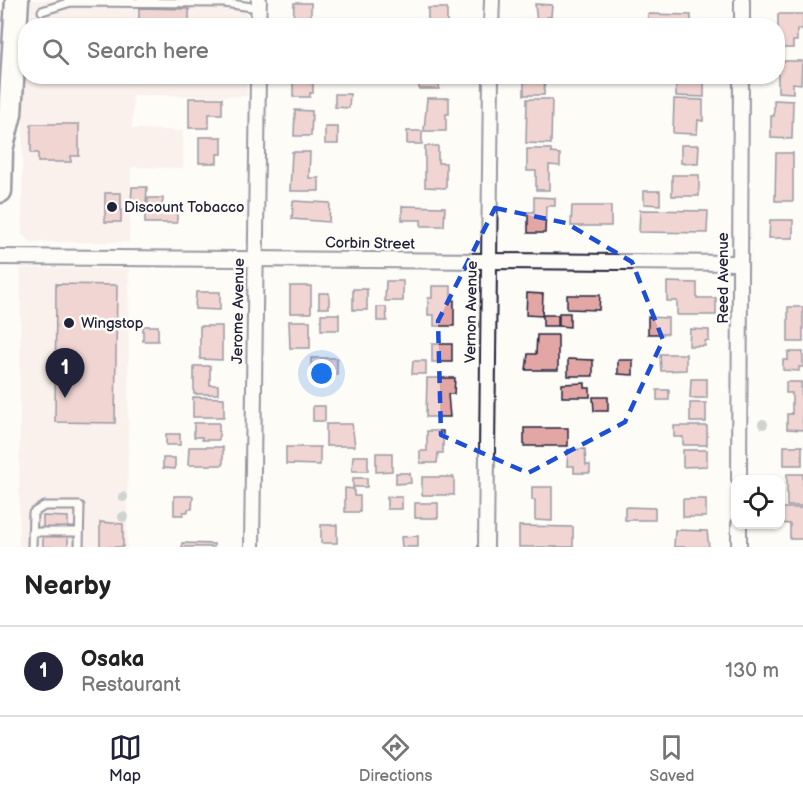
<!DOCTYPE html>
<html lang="en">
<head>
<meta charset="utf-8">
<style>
  :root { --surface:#fff; --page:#f6f6f6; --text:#222; --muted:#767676; --line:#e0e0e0; --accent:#22223b }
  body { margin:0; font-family:"Balsamiq Sans",sans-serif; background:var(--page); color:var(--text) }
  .controls { position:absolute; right:18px; bottom:18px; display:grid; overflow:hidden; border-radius:12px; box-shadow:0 2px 4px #0004 }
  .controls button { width:54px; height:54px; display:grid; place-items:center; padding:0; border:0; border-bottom:2px solid var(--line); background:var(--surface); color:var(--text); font:30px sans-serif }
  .you { position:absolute; left:322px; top:374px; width:21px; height:21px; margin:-15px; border:4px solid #fff; border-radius:50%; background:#1a73e8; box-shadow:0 0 0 9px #1a73e833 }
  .badge { display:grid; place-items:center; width:39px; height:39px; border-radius:50%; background:var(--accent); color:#fff; font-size:20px; font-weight:700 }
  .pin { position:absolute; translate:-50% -50px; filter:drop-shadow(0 2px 3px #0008) }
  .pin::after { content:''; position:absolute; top:32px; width:21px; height:18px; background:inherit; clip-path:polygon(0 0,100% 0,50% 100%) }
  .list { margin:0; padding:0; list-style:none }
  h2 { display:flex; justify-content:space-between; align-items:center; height:78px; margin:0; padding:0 24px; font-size:26px }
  h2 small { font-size:20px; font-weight:400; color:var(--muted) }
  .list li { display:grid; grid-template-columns:39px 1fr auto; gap:18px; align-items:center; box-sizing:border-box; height:90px; padding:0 24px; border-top:2px solid var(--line) }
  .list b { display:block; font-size:22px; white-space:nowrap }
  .list p { margin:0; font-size:20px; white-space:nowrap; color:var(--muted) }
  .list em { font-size:20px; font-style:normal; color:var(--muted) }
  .icon { flex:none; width:33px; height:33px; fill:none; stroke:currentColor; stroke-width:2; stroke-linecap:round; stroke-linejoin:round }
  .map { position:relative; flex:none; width:803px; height:547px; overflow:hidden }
  .search { position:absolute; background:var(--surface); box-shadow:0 2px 4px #0004; left:18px; right:18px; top:18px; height:66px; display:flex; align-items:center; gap:15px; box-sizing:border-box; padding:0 21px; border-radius:24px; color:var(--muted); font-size:22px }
  .sheet { height:168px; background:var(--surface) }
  nav { display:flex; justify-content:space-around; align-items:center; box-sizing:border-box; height:84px; border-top:2px solid var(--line); background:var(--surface); font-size:16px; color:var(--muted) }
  nav a { display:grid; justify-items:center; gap:3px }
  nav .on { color:var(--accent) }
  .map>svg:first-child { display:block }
  .built { fill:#f5e2de }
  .building { fill:#e2a7a5; stroke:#22223b; stroke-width:1.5 }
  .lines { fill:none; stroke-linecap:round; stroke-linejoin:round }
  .lane-casing { stroke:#22223b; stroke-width:11 }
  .street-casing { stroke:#22223b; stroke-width:18 }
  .primary-casing { stroke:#22223b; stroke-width:27 }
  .lane { stroke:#fdfcf7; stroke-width:7 }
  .street { stroke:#fdfcf7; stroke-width:14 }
  .primary { stroke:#fdfcf7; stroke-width:22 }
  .tree { fill:#99a4a2 }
  .marked { fill:none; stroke:#1d4ed8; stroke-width:4.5; stroke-dasharray:12 8; stroke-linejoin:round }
  .poi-dot { fill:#22223b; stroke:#fdfcf7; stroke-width:2 }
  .labels { text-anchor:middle; stroke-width:5; stroke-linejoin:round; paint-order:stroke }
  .poi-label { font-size:15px; fill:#22223b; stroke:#fdfcf7; text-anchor:start }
  .street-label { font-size:15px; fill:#22223b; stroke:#fdfcf7 }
</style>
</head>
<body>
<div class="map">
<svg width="803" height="547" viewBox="0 0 803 547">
  <rect width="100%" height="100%" fill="#fdfcf7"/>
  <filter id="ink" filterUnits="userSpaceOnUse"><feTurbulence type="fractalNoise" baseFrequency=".0167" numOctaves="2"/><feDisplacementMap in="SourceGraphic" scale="12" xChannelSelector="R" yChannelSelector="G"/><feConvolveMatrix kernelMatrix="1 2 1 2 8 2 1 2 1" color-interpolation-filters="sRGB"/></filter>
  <g filter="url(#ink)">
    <g class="built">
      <path d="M31 0H246V25L31 26Z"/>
      <path d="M26 77H246L247 96 133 95 132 129 183 131V168L131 167 129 242H31L22 234 23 118Z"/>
      <path d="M21 268 129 269 127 547H19Z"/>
    </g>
    <g class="building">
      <path d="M294 3H311V26H293Z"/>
      <path d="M535 4 552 5 551 17H547V26H530V23H537Z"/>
      <path d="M139 8 189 9V26H139Z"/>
      <rect x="428" y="8" width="19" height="18"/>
      <path d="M648 14 691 15V26H648Z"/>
      <path d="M778 14H803V29H797V41H793V48H778Z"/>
      <path d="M778 61H802L801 84 793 83V93L778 92Z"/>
      <rect x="419" y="76" width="20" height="13"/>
      <path d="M528 76H545L544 95H524V82H528Z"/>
      <path d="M676 76H704V97L676 96Z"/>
      <path d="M293 78H310V83H313V93H310V97H293Z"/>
      <path d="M335 94H350L349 108 335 107Z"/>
      <path d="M189 98H222V114H209V128H189Z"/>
      <path d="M427 98H449V114H446V131H424Z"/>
      <path d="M527 99H552L551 144 526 143Z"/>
      <path d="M674 99 703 100V121L698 120 697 134 673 133Z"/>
      <path d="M774 100 793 101 792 139 771 138V116H774Z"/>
      <path d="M295 110 312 111 311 136H294Z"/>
      <path d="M31 124H79V156H71V162H38V153H31Z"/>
      <rect x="325" y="127" width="13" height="17"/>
      <rect x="407" y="131" width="15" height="13"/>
      <path d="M199 137H222V154H217V163H199Z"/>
      <path d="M681 145H699L698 164 681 163Z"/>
      <path d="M425 146H438V163H446V188L425 187Z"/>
      <path d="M527 149H551V153L560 154V166L549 165V190H536V171H527Z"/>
      <path d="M292 152H310L309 178H319V191H290Z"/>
      <path d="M776 153H793V201H775Z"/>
      <rect x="672" y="175" width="27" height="21"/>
      <path d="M132 187H147L146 205H131Z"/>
      <path d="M644 191H660V205L644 204Z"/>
      <rect x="105" y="193" width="16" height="29"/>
      <path d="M534 197 555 198V206H546L545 233H528V212H534Z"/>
      <path d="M148 198H163L162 207H177V223H145V208L148 209Z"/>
      <path d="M293 201 330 203 329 222 292 219Z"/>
      <path d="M402 206 445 207 444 226H421V220H402Z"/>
      <path d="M572 206H611V226H571Z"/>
      <path d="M640 210 708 211 707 233 639 232Z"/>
      <path d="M770 220H793V238H769Z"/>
      <path d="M386 281H403V301H385Z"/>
      <path d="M667 282 697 283V298H716V315H677V301H667Z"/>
      <path d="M56 284 117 285 115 423 55 422Z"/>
      <rect x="290" y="286" width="21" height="27"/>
      <path d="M432 286H451V300H454V326H434V315H428V298H432Z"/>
      <rect x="353" y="289" width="14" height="21"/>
      <path d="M196 292H220V310L195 309Z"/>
      <rect x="319" y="293" width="10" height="15"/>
      <path d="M527 293 543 294 542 316 526 315Z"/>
      <path d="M567 295H600L599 310 567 309Z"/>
      <path d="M377 307H386L387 321H377Z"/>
      <rect x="788" y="307" width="15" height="35"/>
      <path d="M559 313H570V327L559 326Z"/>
      <rect x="321" y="314" width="18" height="16"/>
      <rect x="543" y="315" width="15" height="11"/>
      <path d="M648 317 668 318V334H648Z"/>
      <path d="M289 321H310V348H290Z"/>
      <rect x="143" y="326" width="15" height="15"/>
      <path d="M200 326H222V360L200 359Z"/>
      <path d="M690 329 709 330V341H705V346H689Z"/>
      <path d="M537 335H558V370H526L528 354H536Z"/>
      <rect x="432" y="344" width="20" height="18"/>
      <path d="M788 352H803V367H799V371L783 370V360H788Z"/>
      <path d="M660 354H686V370L661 371Z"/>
      <rect x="311" y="358" width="26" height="17"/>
      <path d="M568 359 593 360V376H568Z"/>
      <path d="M618 360H633V375L618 374Z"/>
      <path d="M413 361H426V374H412Z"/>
      <path d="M194 366H210V385H218V394H194Z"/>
      <path d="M427 378H455L454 394H448L450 417H426Z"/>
      <path d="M691 379H707V398H690Z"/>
      <path d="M786 382H801L803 430 787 429V414H792V393H786Z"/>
      <path d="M585 383V388H590V397H562V384Z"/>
      <rect x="657" y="390" width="12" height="10"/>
      <path d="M193 397 224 398V417H193Z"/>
      <path d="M593 397H608V411H594Z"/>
      <rect x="690" y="403" width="16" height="19"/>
      <rect x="313" y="406" width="12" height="15"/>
      <path d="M194 423H219V440H202V437H194Z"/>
      <path d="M326 424H352L355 446H326Z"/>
      <path d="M674 426H707V445H683V437H674Z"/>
      <rect x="524" y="428" width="44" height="18"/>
      <path d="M427 431H443V453H438L437 463H420V451H427Z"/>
      <rect x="166" y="434" width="14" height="11"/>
      <rect x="784" y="446" width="18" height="19"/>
      <path d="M189 447H223V465H188Z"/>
      <path d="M286 447H320V465L286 464Z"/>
      <path d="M585 449 586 465H590V473H574V466H567L568 450Z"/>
      <path d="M683 450H707V466L683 467Z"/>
      <path d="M376 453H392V471L376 472Z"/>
      <path d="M353 456H368V471H352Z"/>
      <path d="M163 458H175V469L163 468Z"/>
      <path d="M396 473H410L411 483 396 484Z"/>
      <rect x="787" y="474" width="16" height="32"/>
      <rect x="422" y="477" width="32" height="18"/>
      <rect x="353" y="478" width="14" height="9"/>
      <path d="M532 487H552V521L535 520V500H532Z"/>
      <path d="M345 488 354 489V496H360V512H345Z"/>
      <path d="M174 496H193L192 509H188V512H183V515H174Z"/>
      <rect x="387" y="497" width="15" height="12"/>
      <rect x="683" y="499" width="23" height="18"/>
      <rect x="415" y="503" width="23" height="15"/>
      <path d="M625 507 655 508V520H625Z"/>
      <path d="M780 508H803V539H790V524L780 523Z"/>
      <path d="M43 516 68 517V547H43Z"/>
      <path d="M100 522 123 524V547H100Z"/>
      <rect x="321" y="525" width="16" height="18"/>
      <path d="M519 526 573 527V547H519Z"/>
      <path d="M675 530 707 531 709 547H674Z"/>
      <path d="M418 536V547H402L401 537Z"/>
      <path d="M182 543 214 544V547H182Z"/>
    </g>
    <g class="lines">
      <g class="lane-casing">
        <g id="lane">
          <path d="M42 11 71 2 224 3 259 8"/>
          <path d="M32 532H79"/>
          <path d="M32 547 33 513 44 506H80L79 547"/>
        </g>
      </g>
      <g class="street-casing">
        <g id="street">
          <path d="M258 26 259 0"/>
          <path d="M491 26 492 0"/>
          <path d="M742 26V0"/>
          <path d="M0 257 739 263"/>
          <path d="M739 479 741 76"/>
          <path d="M252 547 258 76"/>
          <path d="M486 547 491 76"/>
          <path d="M739 547V524"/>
        </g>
      </g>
      <g class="primary-casing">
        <path id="primary" d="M0 191 1 150 10 114 17 0"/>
      </g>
      <use href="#lane" class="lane"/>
      <use href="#street" class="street"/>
      <use href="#primary" class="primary"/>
    </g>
    <g class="tree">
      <circle cx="763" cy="424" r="5"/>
      <circle cx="123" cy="497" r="5"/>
      <circle cx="123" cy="517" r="5"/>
    </g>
  </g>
  <path d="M0 0H803V547H0ZM495 208 566 223 632 262 663 340 625 422 528 473 441 435 438 321Z" fill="#fdfcf7" fill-opacity=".55" fill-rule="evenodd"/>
  <path class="marked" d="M495 208 566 223 632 262 663 340 625 422 528 473 441 435 438 321Z"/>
  <g class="poi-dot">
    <circle cx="112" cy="207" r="6"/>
    <circle cx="69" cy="323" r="6"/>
  </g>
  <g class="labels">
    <g class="poi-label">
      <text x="124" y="212">Discount Tobacco</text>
      <text x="81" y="328">Wingstop</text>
    </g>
    <g class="street-label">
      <text transform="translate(370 243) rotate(1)" y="5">Corbin Street</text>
      <text transform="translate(723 278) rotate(-90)" y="5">Reed Avenue</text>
      <text transform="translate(238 311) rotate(-89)" y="5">Jerome Avenue</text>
      <text transform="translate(471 312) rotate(-89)" y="5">Vernon Avenue</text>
    </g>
  </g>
</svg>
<div class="controls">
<button><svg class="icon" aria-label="locate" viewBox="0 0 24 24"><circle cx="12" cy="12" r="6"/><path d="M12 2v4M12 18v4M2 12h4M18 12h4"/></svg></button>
</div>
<div class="you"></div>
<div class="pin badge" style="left:65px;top:398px">1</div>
<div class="search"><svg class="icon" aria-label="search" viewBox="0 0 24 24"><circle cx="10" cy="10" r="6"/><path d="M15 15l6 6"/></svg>Search here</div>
</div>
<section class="sheet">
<h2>Nearby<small></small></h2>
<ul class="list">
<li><span class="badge">1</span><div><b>Osaka</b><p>Restaurant</p></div><em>130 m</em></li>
</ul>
</section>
<nav>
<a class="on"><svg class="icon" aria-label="map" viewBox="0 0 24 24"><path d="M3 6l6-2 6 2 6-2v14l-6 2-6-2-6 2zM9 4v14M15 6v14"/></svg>Map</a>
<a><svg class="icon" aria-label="directions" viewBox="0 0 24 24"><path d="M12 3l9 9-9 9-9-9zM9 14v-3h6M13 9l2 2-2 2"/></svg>Directions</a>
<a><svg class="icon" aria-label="saved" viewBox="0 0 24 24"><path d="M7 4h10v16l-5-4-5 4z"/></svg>Saved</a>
</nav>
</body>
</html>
